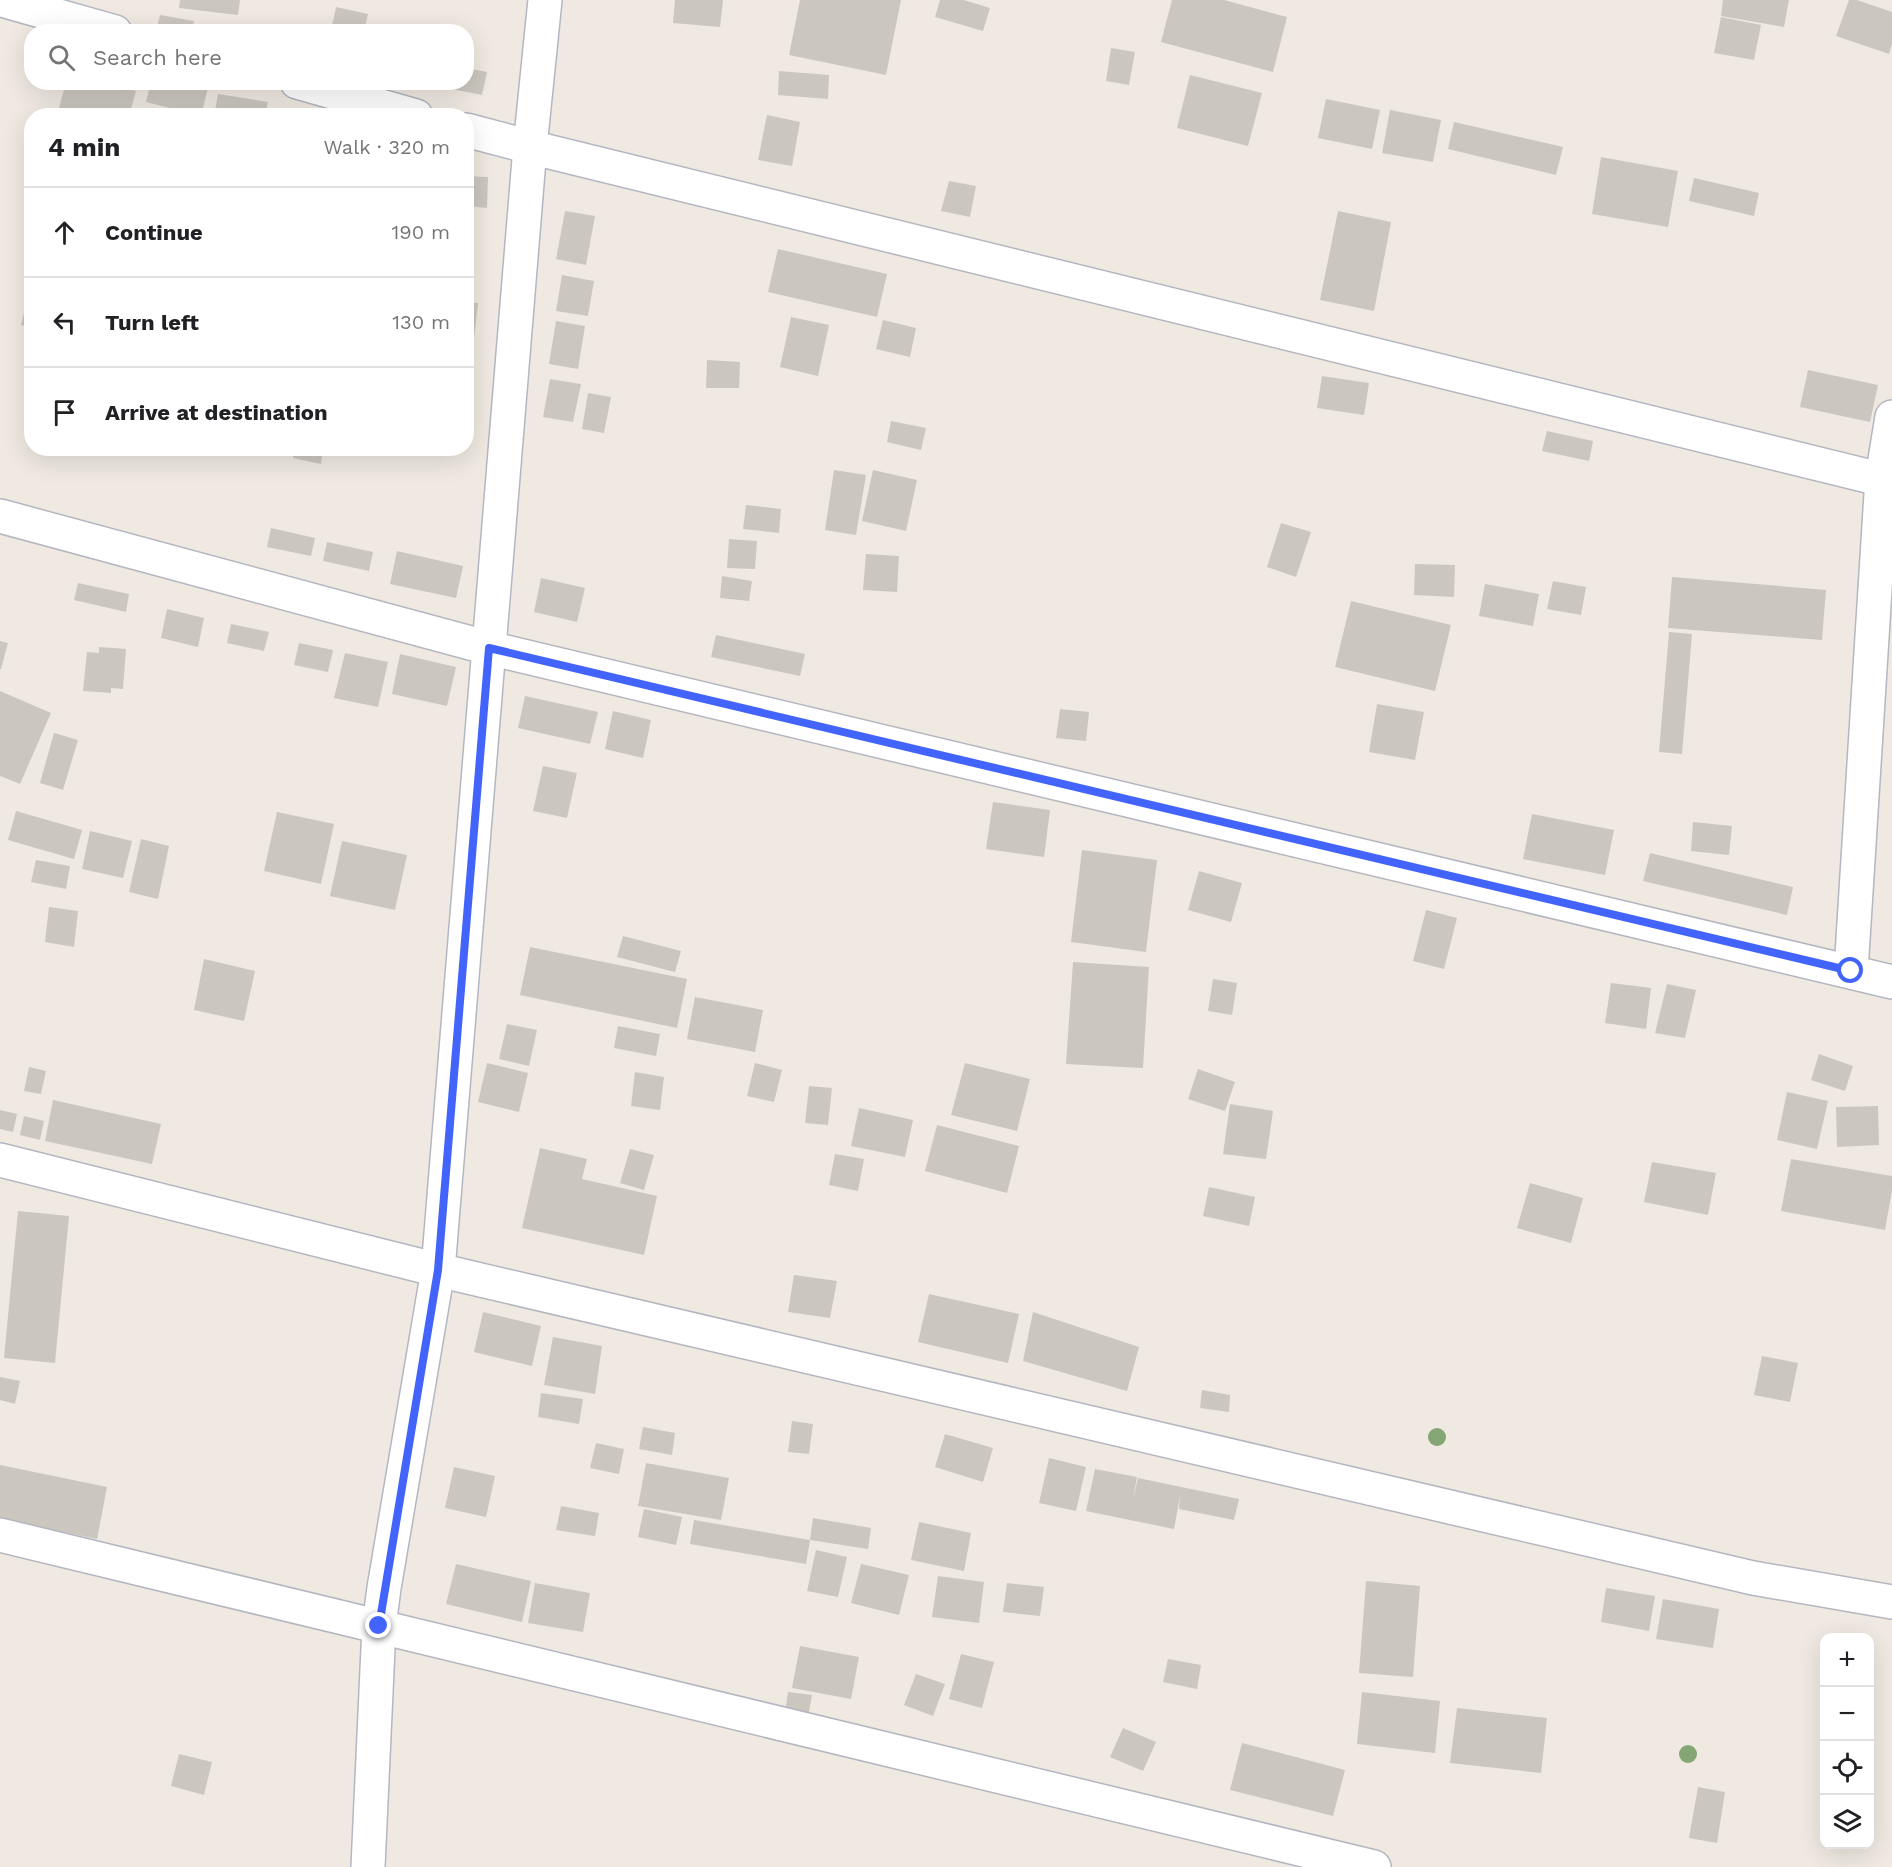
<!DOCTYPE html>
<html lang="en">
<head>
<meta charset="utf-8">
<style>
  :root { --surface:#fff; --page:#f6f6f6; --text:#202124; --muted:#757577; --line:#e0e0e0 }
  body { margin:0; font-family:"Work Sans",sans-serif; background:var(--page); color:var(--text) }
  .controls { position:absolute; right:18px; bottom:18px; display:grid; overflow:hidden; border-radius:12px; box-shadow:0 6px 24px #0002 }
  .controls button { width:54px; height:54px; display:grid; place-items:center; padding:0; border:0; border-bottom:2px solid var(--line); background:var(--surface); color:var(--text); font:30px sans-serif }
  .stop { position:absolute; width:18px; height:18px; margin:-14px; border:4px solid #4264fb; border-radius:50%; background:#fff }
  .stop.end { background:#4264fb; border-color:#fff; box-shadow:0 2px 6px #0008 }
  .list { margin:0; padding:0; list-style:none }
  h2 { display:flex; justify-content:space-between; align-items:center; height:78px; margin:0; padding:0 24px; font-size:26px }
  h2 small { font-size:20px; font-weight:400; color:var(--muted) }
  .list li { display:grid; grid-template-columns:39px 1fr auto; gap:18px; align-items:center; box-sizing:border-box; height:90px; padding:0 24px; border-top:2px solid var(--line) }
  .list b { display:block; font-size:22px; white-space:nowrap }
  .list em { font-size:20px; font-style:normal; color:var(--muted) }
  .icon { flex:none; width:33px; height:33px; fill:none; stroke:currentColor; stroke-width:2; stroke-linecap:round; stroke-linejoin:round }
  .map { position:relative; flex:none; width:1892px; height:1867px; overflow:hidden }
  .search { position:absolute; background:var(--surface); box-shadow:0 6px 24px #0002; left:24px; top:24px; width:450px; height:66px; display:flex; align-items:center; gap:15px; box-sizing:border-box; padding:0 21px; border-radius:24px; color:var(--muted); font-size:22px }
  .panel { position:absolute; background:var(--surface); box-shadow:0 6px 24px #0002; left:24px; top:108px; width:450px; height:348px; border-radius:24px }
  .map>svg:first-child { display:block }
  .building { fill:#cbc7bf }
  .lines { fill:none; stroke-linecap:round; stroke-linejoin:round }
  .minor-casing { stroke:#b4b7c1; stroke-width:36 }
  .minor { stroke:#fff; stroke-width:33 }
  .tree { fill:#84a574 }
  .route { stroke:#4264fb; stroke-width:8 }
</style>
</head>
<body>
<div class="map">
<svg width="1892" height="1867" viewBox="0 0 1892 1867">
  <rect width="100%" height="100%" fill="#efe9e1"/>
  <g class="building">
    <path d="M180 0H240L238 15 179 8Z"/>
    <path d="M675 0H723L720 27 673 23Z"/>
    <path d="M800 0H901L886 75 789 55Z"/>
    <path d="M940 0H964L990 8 983 31 935 17Z"/>
    <path d="M1172 0H1224L1287 17 1273 72 1161 42Z"/>
    <path d="M1723 0H1789L1784 27 1721 16Z"/>
    <path d="M1849 0H1857L1892 12V44L1889 54 1836 36Z"/>
    <path d="M336 7 368 14 364 32 332 26Z"/>
    <path d="M160 15 194 21 192 32H156Z"/>
    <path d="M1721 17 1761 25 1754 60 1714 53Z"/>
    <path d="M308 24 336 31V32H306Z"/>
    <path d="M1111 48 1135 52 1129 85 1106 81Z"/>
    <path d="M466 68 487 72 482 95 452 89 453 82H466Z"/>
    <path d="M779 71 829 75 828 99 778 95Z"/>
    <path d="M1190 75 1262 93 1248 146 1177 128Z"/>
    <path d="M66 82H106L136 91 129 116H87L59 108Z"/>
    <path d="M151 82H188L208 88 201 116 146 102Z"/>
    <path d="M218 94 268 102 265 116H214Z"/>
    <path d="M1326 99 1380 110 1372 149 1318 138Z"/>
    <path d="M1390 110 1441 120 1433 162 1382 153Z"/>
    <path d="M767 115 800 122 792 166 758 160Z"/>
    <path d="M1454 122 1563 147 1556 175 1448 149Z"/>
    <path d="M1601 157 1678 171 1668 227 1592 214Z"/>
    <path d="M466 176 488 177 487 208 466 206Z"/>
    <path d="M1694 178 1759 193 1754 216 1689 201Z"/>
    <path d="M949 181 976 186 970 217 941 211Z"/>
    <path d="M565 211 595 216 586 265 556 259Z"/>
    <path d="M1338 211 1391 222 1374 311 1320 300Z"/>
    <path d="M778 249 887 274 877 317 768 292Z"/>
    <path d="M562 275 594 281 588 316 556 311Z"/>
    <path d="M31 287H32V328L21 325Z"/>
    <path d="M466 302 478 303 474 339 466 338Z"/>
    <path d="M791 317 829 325 818 376 780 367Z"/>
    <path d="M883 320 916 328 910 357 876 349Z"/>
    <path d="M556 321 585 326 578 369 549 364Z"/>
    <path d="M707 360 740 362 739 388H706Z"/>
    <path d="M1808 370 1878 385 1870 422 1800 407Z"/>
    <path d="M1322 376 1369 383 1364 415 1317 408Z"/>
    <path d="M550 379 581 384 573 422 543 417Z"/>
    <path d="M588 393 611 397 604 433 582 429Z"/>
    <path d="M891 421 926 428 921 450 887 442Z"/>
    <path d="M1547 431 1593 441 1589 461 1542 451Z"/>
    <path d="M294 448H323L321 464 293 458Z"/>
    <path d="M834 470 866 475 856 535 825 530Z"/>
    <path d="M873 470 917 480 906 531 862 521Z"/>
    <path d="M746 505 781 509 779 533 743 529Z"/>
    <path d="M1281 523 1311 532 1296 577 1267 567Z"/>
    <path d="M271 528 315 538 311 556 267 547Z"/>
    <path d="M729 539 757 541 755 569 727 568Z"/>
    <path d="M327 542 373 552 369 571 323 561Z"/>
    <path d="M397 551 463 566 456 598 390 584Z"/>
    <path d="M866 554 899 556 897 592 863 590Z"/>
    <path d="M1415 564 1455 565 1454 597 1414 595Z"/>
    <path d="M722 576 752 581 749 601 720 598Z"/>
    <path d="M1672 577 1826 590 1822 640 1668 628Z"/>
    <path d="M541 578 585 588 577 622 534 612Z"/>
    <path d="M1553 581 1586 587 1581 615 1547 609Z"/>
    <path d="M78 583 129 594 126 612 74 600Z"/>
    <path d="M1485 584 1539 594 1533 626 1479 616Z"/>
    <path d="M1351 601 1451 625 1435 691 1335 667Z"/>
    <path d="M167 609 204 618 198 647 161 638Z"/>
    <path d="M231 624 269 632 264 651 227 643Z"/>
    <path d="M1669 632 1692 634 1682 754 1659 752Z"/>
    <path d="M716 635 805 654 800 676 711 657Z"/>
    <path d="M0 641 8 643 1 669H0Z"/>
    <path d="M299 643 333 650 328 672 294 665Z"/>
    <path d="M99 647 126 649 123 689 111 688V693L83 691 87 652 99 653Z"/>
    <path d="M345 653 388 662 378 707 334 698Z"/>
    <path d="M400 654 456 667 447 706 392 694Z"/>
    <path d="M0 691 51 713 20 784 0 776Z"/>
    <path d="M525 696 598 712 590 744 518 728Z"/>
    <path d="M1377 704 1424 712 1415 760 1369 752Z"/>
    <path d="M1060 709 1089 712 1086 741 1056 738Z"/>
    <path d="M613 711 651 720 643 758 605 749Z"/>
    <path d="M54 733 78 740 63 790 40 783Z"/>
    <path d="M543 766 577 773 567 818 533 811Z"/>
    <path d="M993 802 1050 810 1044 857 986 849Z"/>
    <path d="M16 811 82 830 74 859 8 840Z"/>
    <path d="M277 812 334 824 321 884 264 871Z"/>
    <path d="M1532 814 1614 830 1605 875 1523 859Z"/>
    <path d="M1693 822 1732 826 1729 855 1691 851Z"/>
    <path d="M90 831 132 841 123 878 82 869Z"/>
    <path d="M141 839 169 846 158 899 129 892Z"/>
    <path d="M342 841 407 855 395 910 330 896Z"/>
    <path d="M1082 850 1157 860 1146 952 1071 942Z"/>
    <path d="M1650 853 1793 887 1787 915 1643 881Z"/>
    <path d="M36 860 70 866 66 889 31 882Z"/>
    <path d="M1199 871 1242 883 1231 922 1188 910Z"/>
    <path d="M49 907 78 911 74 947 45 942Z"/>
    <path d="M1426 910 1457 918 1444 969 1413 961Z"/>
    <path d="M623 936 681 951 675 972 617 957Z"/>
    <path d="M530 947 687 979 677 1028 520 995Z"/>
    <path d="M204 959 255 971 244 1021 194 1010Z"/>
    <path d="M1073 962 1149 967 1143 1068 1066 1064Z"/>
    <path d="M1213 979 1237 983 1232 1015 1208 1011Z"/>
    <path d="M1611 983 1651 988 1646 1029 1605 1023Z"/>
    <path d="M1667 984 1696 990 1685 1038 1655 1033Z"/>
    <path d="M695 997 763 1010 755 1052 687 1039Z"/>
    <path d="M507 1024 537 1030 529 1066 499 1059Z"/>
    <path d="M618 1026 660 1034 656 1056 614 1048Z"/>
    <path d="M1819 1054 1853 1066 1845 1091 1811 1080Z"/>
    <path d="M487 1063 528 1073 519 1112 478 1102Z"/>
    <path d="M755 1063 782 1070 774 1102 747 1096Z"/>
    <path d="M965 1063 1030 1079 1017 1131 951 1115Z"/>
    <path d="M29 1067 46 1071 41 1094 24 1091Z"/>
    <path d="M1198 1069 1235 1082 1225 1111 1188 1099Z"/>
    <path d="M635 1072 664 1077 660 1110 631 1106Z"/>
    <path d="M809 1086 832 1088 828 1125 805 1123Z"/>
    <path d="M1787 1092 1828 1101 1817 1149 1777 1140Z"/>
    <path d="M53 1100 161 1124 152 1164 45 1141Z"/>
    <path d="M1230 1104 1273 1111 1266 1159 1223 1154Z"/>
    <path d="M1878 1106 1879 1145 1837 1147 1836 1107Z"/>
    <path d="M859 1108 913 1120 905 1157 851 1146Z"/>
    <path d="M0 1110 17 1114 13 1132 0 1129Z"/>
    <path d="M24 1116 44 1121 40 1140 20 1135Z"/>
    <path d="M937 1125 1019 1146 1007 1193 925 1171Z"/>
    <path d="M540 1148 587 1159 582 1179 657 1196 644 1255 522 1228Z"/>
    <path d="M630 1149 654 1155 644 1190 620 1183Z"/>
    <path d="M835 1154 864 1159 858 1191 829 1185Z"/>
    <path d="M1791 1159 1892 1176V1190L1885 1230 1781 1211Z"/>
    <path d="M1652 1162 1716 1173 1708 1215 1644 1202Z"/>
    <path d="M1530 1183 1583 1198 1571 1243 1517 1228Z"/>
    <path d="M1209 1187 1255 1197 1249 1226 1203 1216Z"/>
    <path d="M18 1211 69 1216 55 1363 4 1358Z"/>
    <path d="M794 1275 837 1281 830 1318 788 1312Z"/>
    <path d="M929 1294 1019 1314 1008 1363 918 1342Z"/>
    <path d="M483 1312 541 1326 532 1366 474 1352Z"/>
    <path d="M1033 1312 1139 1347 1127 1391 1023 1361Z"/>
    <path d="M553 1337 602 1346 595 1394 544 1385Z"/>
    <path d="M1762 1356 1798 1363 1790 1402 1754 1395Z"/>
    <path d="M0 1377 20 1381 15 1404 0 1400Z"/>
    <path d="M1202 1390 1230 1395 1229 1412 1200 1408Z"/>
    <path d="M541 1393 583 1399 579 1424 538 1417Z"/>
    <path d="M792 1421 813 1424 809 1454 788 1452Z"/>
    <path d="M643 1427 675 1433 672 1455 639 1449Z"/>
    <path d="M945 1434 993 1448 983 1482 935 1467Z"/>
    <path d="M596 1443 624 1449 619 1474 590 1468Z"/>
    <path d="M1049 1458 1086 1467 1076 1511 1039 1503Z"/>
    <path d="M646 1463 729 1478 721 1520 638 1506Z"/>
    <path d="M0 1465 107 1487 97 1539 0 1519Z"/>
    <path d="M454 1467 495 1476 486 1517 445 1508Z"/>
    <path d="M1095 1469 1137 1477 1133 1499 1138 1478 1239 1499 1234 1520 1179 1509 1180 1496 1174 1529 1086 1511Z"/>
    <path d="M561 1506 599 1513 595 1536 556 1530Z"/>
    <path d="M644 1509 682 1517 676 1545 638 1537Z"/>
    <path d="M813 1518 871 1528 868 1549 810 1540Z"/>
    <path d="M694 1520 810 1540 806 1564 690 1544Z"/>
    <path d="M919 1522 971 1533 964 1571 911 1560Z"/>
    <path d="M816 1550 847 1557 838 1597 807 1591Z"/>
    <path d="M456 1564 531 1581 522 1622 446 1604Z"/>
    <path d="M861 1564 909 1575 899 1615 851 1603Z"/>
    <path d="M938 1576 984 1582 979 1623 932 1617Z"/>
    <path d="M1366 1581 1420 1586 1413 1677 1359 1673Z"/>
    <path d="M535 1583 590 1593 583 1632 528 1623Z"/>
    <path d="M1007 1583 1044 1587 1040 1616 1003 1612Z"/>
    <path d="M1606 1588 1655 1596 1649 1631 1601 1622Z"/>
    <path d="M1663 1599 1719 1609 1713 1648 1656 1639Z"/>
    <path d="M800 1646 859 1657 851 1699 792 1688Z"/>
    <path d="M961 1654 994 1662 982 1708 949 1699Z"/>
    <path d="M1168 1659 1201 1665 1197 1689 1163 1682Z"/>
    <path d="M916 1674 945 1684 933 1716 904 1705Z"/>
    <path d="M788 1692 812 1695 807 1723 784 1719Z"/>
    <path d="M1362 1692 1440 1701 1435 1753 1357 1744Z"/>
    <path d="M1457 1708 1547 1718 1541 1773 1450 1763Z"/>
    <path d="M1123 1728 1156 1742 1143 1771 1110 1757Z"/>
    <path d="M1242 1743 1345 1770 1333 1816 1230 1790Z"/>
    <path d="M179 1754 212 1762 204 1795 171 1786Z"/>
    <path d="M1698 1787 1725 1792 1717 1843 1689 1838Z"/>
  </g>
  <g class="lines">
    <g class="minor-casing">
      <g id="minor">
        <path d="M2 0 115 32"/>
        <path d="M297 82 416 116"/>
        <path d="M466 130 530 147 1892 482"/>
        <path d="M0 516 489 648 1892 982"/>
        <path d="M1851 971 1882 478 1892 417"/>
        <path d="M0 1160 438 1270 1753 1578 1892 1602"/>
        <path d="M0 1535 1374 1867"/>
        <path d="M368 1867 379 1626 384 1588 438 1270 530 147 545 0"/>
      </g>
    </g>
    <use href="#minor" class="minor"/>
  </g>
  <g class="tree">
    <circle cx="1437" cy="1437" r="9"/>
    <circle cx="1688" cy="1754" r="9"/>
  </g>
  <g class="lines">
    <path class="route" d="M379 1626 438 1270 489 648 1851 971"/>
  </g>
</svg>
<div class="controls">
<button>+</button>
<button>−</button>
<button><svg class="icon" aria-label="locate" viewBox="0 0 24 24"><circle cx="12" cy="12" r="6"/><path d="M12 2v4M12 18v4M2 12h4M18 12h4"/></svg></button>
<button><svg class="icon" aria-label="layers" viewBox="0 0 24 24"><path d="M12 4l9 5-9 5-9-5zM3 14l9 5 9-5"/></svg></button>
</div>
<div class="stop" style="left:1851px;top:971px"></div>
<div class="stop end" style="left:379px;top:1626px"></div>
<div class="search"><svg class="icon" aria-label="search" viewBox="0 0 24 24"><circle cx="10" cy="10" r="6"/><path d="M15 15l6 6"/></svg>Search here</div>
<section class="panel">
<h2>4 min<small>Walk · 320 m</small></h2>
<ul class="list">
<li><svg class="icon" aria-label="ahead" viewBox="0 0 24 24"><path d="M12 20V5M6 11l6-6 6 6"/></svg><div><b>Continue</b></div><em>190 m</em></li>
<li><svg class="icon" aria-label="left" viewBox="0 0 24 24"><path d="M17 20v-9H6M10 6l-5 5 5 5"/></svg><div><b>Turn left</b></div><em>130 m</em></li>
<li><svg class="icon" aria-label="arrive" viewBox="0 0 24 24"><path d="M6 21V4h12l-3 4 3 4H6"/></svg><div><b>Arrive at destination</b></div></li>
</ul>
</section>
</div>
</body>
</html>
